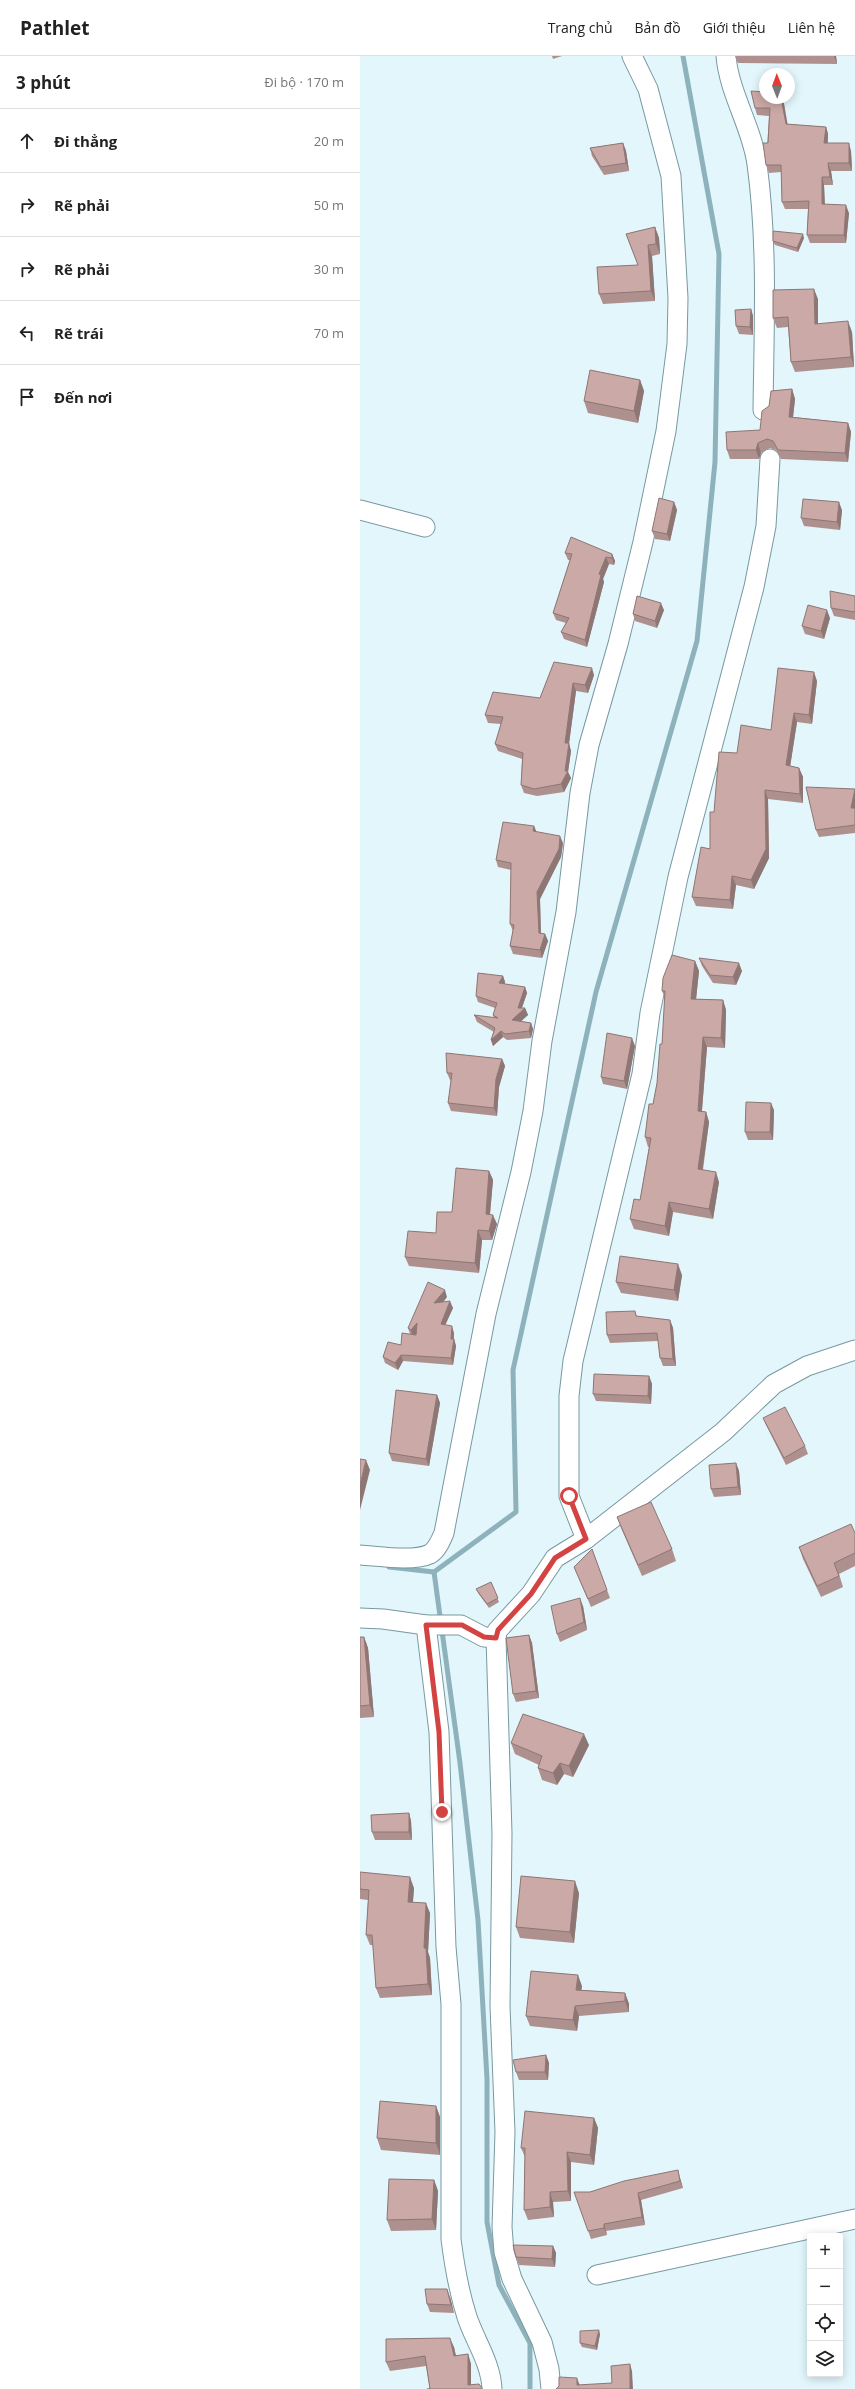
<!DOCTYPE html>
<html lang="vi">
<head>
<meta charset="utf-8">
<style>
  :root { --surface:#fff; --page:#f6f6f6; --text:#222; --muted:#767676; --line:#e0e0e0 }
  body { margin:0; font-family:"Open Sans",sans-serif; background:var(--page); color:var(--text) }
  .controls { position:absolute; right:12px; bottom:12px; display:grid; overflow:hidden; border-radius:4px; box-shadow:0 2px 10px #0003 }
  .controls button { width:36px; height:36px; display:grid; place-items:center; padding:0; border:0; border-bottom:1px solid var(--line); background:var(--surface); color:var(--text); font:20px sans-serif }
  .compass { position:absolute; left:399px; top:12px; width:36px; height:36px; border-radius:50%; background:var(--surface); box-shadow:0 2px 10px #0003; rotate:359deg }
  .stop { position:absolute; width:12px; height:12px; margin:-9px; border:3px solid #d24341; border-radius:50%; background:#fff }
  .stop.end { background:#d24341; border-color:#fff; box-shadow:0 1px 4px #0008 }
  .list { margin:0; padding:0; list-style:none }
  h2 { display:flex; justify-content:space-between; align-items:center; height:52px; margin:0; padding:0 16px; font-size:17px }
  h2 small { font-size:13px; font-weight:400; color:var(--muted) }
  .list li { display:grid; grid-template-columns:26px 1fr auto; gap:12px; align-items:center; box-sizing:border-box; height:64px; padding:0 16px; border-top:1px solid var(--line) }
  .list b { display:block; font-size:15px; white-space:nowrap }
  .list em { font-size:13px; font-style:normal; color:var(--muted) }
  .icon { flex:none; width:22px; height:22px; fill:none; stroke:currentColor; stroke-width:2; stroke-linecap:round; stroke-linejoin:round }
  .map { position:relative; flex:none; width:495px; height:2333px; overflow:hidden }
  header { display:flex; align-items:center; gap:24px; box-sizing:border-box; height:56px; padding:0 20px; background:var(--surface); border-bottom:1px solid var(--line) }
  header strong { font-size:19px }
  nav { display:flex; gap:22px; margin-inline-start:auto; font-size:14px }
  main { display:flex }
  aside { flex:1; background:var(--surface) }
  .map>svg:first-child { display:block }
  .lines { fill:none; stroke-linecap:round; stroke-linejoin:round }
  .stream { stroke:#8eb2bc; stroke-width:5 }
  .street-casing { stroke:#7898a1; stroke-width:21 }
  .street { stroke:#fff; stroke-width:19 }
  .wall { fill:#ae918f }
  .shaded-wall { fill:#8d7674 }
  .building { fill:#caa9a6; stroke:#8d7674 }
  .route { stroke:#d24341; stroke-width:5 }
</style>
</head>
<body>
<header>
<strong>Pathlet</strong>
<nav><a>Trang chủ</a><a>Bản đồ</a><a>Giới thiệu</a><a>Liên hệ</a></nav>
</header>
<main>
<aside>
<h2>3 phút<small>Đi bộ · 170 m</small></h2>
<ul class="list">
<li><svg class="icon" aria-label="ahead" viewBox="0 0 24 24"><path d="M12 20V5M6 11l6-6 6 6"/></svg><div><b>Đi thẳng</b></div><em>20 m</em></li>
<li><svg class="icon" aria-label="right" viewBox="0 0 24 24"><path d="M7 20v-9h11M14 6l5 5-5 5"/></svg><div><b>Rẽ phải</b></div><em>50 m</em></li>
<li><svg class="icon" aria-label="right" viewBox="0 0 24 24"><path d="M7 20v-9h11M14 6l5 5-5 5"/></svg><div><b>Rẽ phải</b></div><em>30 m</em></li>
<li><svg class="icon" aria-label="left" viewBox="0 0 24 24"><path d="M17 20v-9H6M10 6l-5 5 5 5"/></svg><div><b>Rẽ trái</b></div><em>70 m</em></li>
<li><svg class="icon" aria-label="arrive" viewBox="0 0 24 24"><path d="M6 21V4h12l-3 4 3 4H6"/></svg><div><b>Đến nơi</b></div></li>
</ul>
</aside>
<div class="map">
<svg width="495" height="2333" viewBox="0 0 495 2333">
  <rect width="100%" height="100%" fill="#e2f6fc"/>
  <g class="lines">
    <g class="stream">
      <path d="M29 1511 74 1516 156 1456 153 1314 236 936 337 585 355 406 359 198 323 0"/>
      <path d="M74 1516 100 1707 118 1864 127 2023V2166L139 2229 170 2287V2333"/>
    </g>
    <g class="street-casing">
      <g id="street">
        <path d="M366 0C369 37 392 71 397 108 408 189 404 272 403 354"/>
        <path d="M410 403 406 470 394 531 318 821 290 957 282 1018 213 1305 209 1340V1440L226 1483 363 1376 414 1328 447 1310 495 1294"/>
        <path d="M0 454 65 471"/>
        <path d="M0 1499C18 1500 53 1506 70 1498 77 1494 81 1484 84 1477L126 1258 161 1116 173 1055 182 985 206 856 220 737 229 689 258 588 283 486 306 375 317 288 318 242 311 120 288 33 272 0"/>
        <path d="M0 1562 23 1563 66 1569 79 1676 86 1891 91 1948V2183C94 2207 100 2239 107 2261 115 2285 131 2307 132 2333"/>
        <path d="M66 1569H101L124 1581 136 1582"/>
        <path d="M237 2219 495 2163"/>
        <path d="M191 2333 189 2313 182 2286 152 2223 144 2196 142 2171 145 2076 140 1950 142 1777 136 1582 137 1575 171 1538 195 1502 226 1483"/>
      </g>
    </g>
    <use href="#street" class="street"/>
  </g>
  <g class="wall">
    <path d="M192 0H202L193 3Z"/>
    <path d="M375 0H476L477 8 378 7Z"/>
    <path d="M423 42 427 68 466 71 468 78V87L491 95 492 115H471L473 129H464L465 149 489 157 486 187H450L447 179 448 153H425L422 146 421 116 409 117 406 109 409 60 397 59 395 52Z"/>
    <path d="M263 87 266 95 269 115 244 119 232 100 230 92Z"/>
    <path d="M295 171 299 182 300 198 292 200 295 245 243 248 239 238 278 209 266 178Z"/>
    <path d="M444 182 438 196 415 189 413 185Z"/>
    <path d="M458 243V268L492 276 494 311 435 316 431 306 428 271 417 272 413 262Z"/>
    <path d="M391 253 393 260V279L379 278 376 270Z"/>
    <path d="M280 324 284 335 278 367 228 357 224 345Z"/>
    <path d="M432 333 435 343 433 361 488 367 491 376 488 406 421 403 416 394 410 392 401 397 399 403H370L367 394 400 374Z"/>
    <path d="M314 446 317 454 310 485 295 483 292 475Z"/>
    <path d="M482 454 480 474 444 470 441 462Z"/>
    <path d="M205 497 252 498 255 505 254 509 249 508 243 523 244 526 227 591 204 583 201 576 206 567 196 564 193 557 210 504H208Z"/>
    <path d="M495 540V564L474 560 471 552Z"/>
    <path d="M304 554 297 572 275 565 273 558Z"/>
    <path d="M470 562 464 583 445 578 442 570Z"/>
    <path d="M194 606 234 619 228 637 216 635 209 687 211 695 208 716 211 722 204 736 177 740 164 737 161 729 162 703 138 695 135 688 141 668 128 667 125 659 180 642Z"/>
    <path d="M457 625 452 668 437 666 430 710 439 712 443 721V747L408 743 409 802 394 833 376 829 373 853 336 850 332 841 350 793 354 756 377 697 411 674Z"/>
    <path d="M495 733V777L459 781 456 774Z"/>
    <path d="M174 770 176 776 203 787 201 801 180 843 181 877 185 878 188 885 182 902 153 898 150 890 153 875 150 868 151 814 138 811 136 804Z"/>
    <path d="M339 902 382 915 376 929 353 927 342 910Z"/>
    <path d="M335 905 339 915 336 943 363 944 366 954 365 992 347 991 342 1055 346 1056 349 1066 343 1114 359 1126 353 1163 313 1156 309 1180 274 1173 270 1163 280 1144 289 1091H288L285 1081 293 1048 297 1027 302 988 305 942 302 935Z"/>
    <path d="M143 920 145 926V928L165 931 167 937 162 952H165L168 959 160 965 171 967 173 973 171 982 147 984 143 981 133 990 131 984 134 976 117 966 114 959 134 962 133 959 135 952 118 946 116 940Z"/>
    <path d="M275 990 267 1033 243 1028 241 1021Z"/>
    <path d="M142 1003 145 1010 139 1031 137 1060 91 1055 88 1047 91 1025 90 1024 87 1017Z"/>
    <path d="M414 1054 413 1084H388L385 1076Z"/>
    <path d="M129 1115 133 1124 130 1159 137 1168 132 1184H122L119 1217 49 1210 45 1201 76 1177 92 1156Z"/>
    <path d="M322 1219 318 1245 261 1237 256 1226Z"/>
    <path d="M87 1241 83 1246 93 1252 85 1269 94 1277V1283L96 1290 93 1309 43 1305 38 1314 25 1307 23 1301 41 1289 50 1278 48 1272Z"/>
    <path d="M275 1255 277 1261 310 1264 313 1272 316 1310H303L300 1302 298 1285 250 1287 247 1279Z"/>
    <path d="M289 1320 292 1328 291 1348 236 1345 233 1338Z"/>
    <path d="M77 1339 80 1347 69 1410 32 1405 29 1397Z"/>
    <path d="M403 1362 445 1390 448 1398 426 1409 406 1369Z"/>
    <path d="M376 1407 379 1415 381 1439 354 1441 351 1433Z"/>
    <path d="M257 1461 312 1493 316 1505 282 1520 261 1472Z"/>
    <path d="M495 1477V1510L479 1518 483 1531 461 1541 443 1503 439 1491Z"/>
    <path d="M232 1493 250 1542 231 1551 214 1511Z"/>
    <path d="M131 1526 139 1546 129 1552 118 1537 116 1533Z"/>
    <path d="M223 1550 227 1574 200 1586 197 1578Z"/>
    <path d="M169 1579 172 1587 179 1642 156 1646 153 1638Z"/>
    <path d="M0 1581H4L8 1592 14 1661 0 1662Z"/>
    <path d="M151 1687 229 1689 213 1721 204 1718 197 1729 182 1724 178 1712 179 1709 155 1698Z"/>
    <path d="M49 1757 51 1765 52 1784H15L12 1776Z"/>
    <path d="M0 1816 54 1832 53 1846 70 1857 68 1896 70 1902 72 1939 20 1942 16 1932 13 1889H10L6 1879 8 1844 0 1843Z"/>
    <path d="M219 1837 214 1887 160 1882 156 1871Z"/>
    <path d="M222 1930 221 1934 265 1937 269 1948V1956L219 1960 217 1975 170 1970 166 1960Z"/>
    <path d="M186 1999 189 2007 188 2024H159L156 2016Z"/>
    <path d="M76 2050 80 2061V2099L21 2094 17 2082Z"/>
    <path d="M234 2062 238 2072 234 2109 211 2106V2145L193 2146 194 2161 168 2164 164 2154 165 2101 161 2092Z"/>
    <path d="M320 2122 323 2132 281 2144 285 2169 246 2175 247 2179 231 2183 214 2136H230Z"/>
    <path d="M74 2124 78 2135 76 2174 31 2175 27 2164Z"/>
    <path d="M193 2190 196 2197 195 2211 159 2209 156 2201Z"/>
    <path d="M90 2241 94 2257 70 2256 67 2248Z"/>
    <path d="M240 2278 237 2294 222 2291 220 2287Z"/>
    <path d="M94 2291 96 2300 108 2298 111 2308V2328L70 2333 66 2310 30 2315 26 2306Z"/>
  </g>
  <g class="shaded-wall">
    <path d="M474 0H476L477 8Z"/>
    <path d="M421 42H423L429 76 426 68Z"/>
    <path d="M466 71 468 78 467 95 464 87Z"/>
    <path d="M263 87 266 95 269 115 266 107Z"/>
    <path d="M489 87 491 95 492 115 489 107Z"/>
    <path d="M468 107 471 115 473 129 470 121Z"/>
    <path d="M462 121 464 129 465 156 462 148Z"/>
    <path d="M486 149 489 157 486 187 484 179Z"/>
    <path d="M295 171 299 182 300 198 296 188Z"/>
    <path d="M443 178 444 182 438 196 437 192Z"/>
    <path d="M288 189 292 200 295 245 291 235Z"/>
    <path d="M454 233 458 243V278L455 268Z"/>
    <path d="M391 253 393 260V279L390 271Z"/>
    <path d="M488 265 492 276 494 311 491 301Z"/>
    <path d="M280 324 284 335 278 367 274 355Z"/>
    <path d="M432 333 435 343 432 370 429 361Z"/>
    <path d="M488 367 491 376 488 406 485 397Z"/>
    <path d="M398 387 401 397 399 403 396 394Z"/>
    <path d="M314 446 317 454 310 485 307 478Z"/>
    <path d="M479 446 482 454 480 474 477 466Z"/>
    <path d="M252 498 255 505 254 509 252 502Z"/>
    <path d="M246 501 249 508 243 523 244 526 227 591 225 584 239 518Z"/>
    <path d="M301 547 304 554 297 572 295 565Z"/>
    <path d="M467 554 470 562 464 583 461 575Z"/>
    <path d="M232 612 234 619 228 637 225 629Z"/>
    <path d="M454 616 457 625 452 668 449 659Z"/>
    <path d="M213 627 216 635 209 688 211 695 208 716 211 722 204 736 201 728 205 687Z"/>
    <path d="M434 657 437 666 429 718 426 709Z"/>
    <path d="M439 712 443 721V747L440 738Z"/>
    <path d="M405 734 408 743 409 802 394 833 391 824Z"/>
    <path d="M495 734V757L491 752Z"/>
    <path d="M174 770 177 777 173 775Z"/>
    <path d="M200 780 203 787 201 801 180 843 181 884 179 877 177 836Z"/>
    <path d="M372 820 376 829 373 853 370 844Z"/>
    <path d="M185 878 188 885 182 902 180 894Z"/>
    <path d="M335 905 339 915 335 953 331 943Z"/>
    <path d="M379 907 382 915 376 929 373 921Z"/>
    <path d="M143 920 145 926 142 933 139 927Z"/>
    <path d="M165 931 167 937 160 957 165 952 168 959 155 971 152 964Z"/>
    <path d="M363 944 366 954 365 992 361 982Z"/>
    <path d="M171 967 173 973 171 982 169 975Z"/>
    <path d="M141 975 143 981 133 990 131 984Z"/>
    <path d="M343 981 347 991 341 1065 338 1055Z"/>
    <path d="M272 982 275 990 267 1033 264 1025Z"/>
    <path d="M142 1003 145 1010 139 1031 137 1060 134 1052 136 1023Z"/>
    <path d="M411 1047 414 1054 413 1084 410 1076Z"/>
    <path d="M346 1056 349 1066 341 1123 338 1113Z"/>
    <path d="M129 1115 133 1124 129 1168 126 1158Z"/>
    <path d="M356 1116 359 1126 353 1163 349 1153Z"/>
    <path d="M309 1146 313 1156 309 1180 305 1170Z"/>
    <path d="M133 1159 137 1168 132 1184 129 1175Z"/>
    <path d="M118 1174 122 1184 119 1217 115 1207Z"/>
    <path d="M318 1208 322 1219 318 1245 314 1234Z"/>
    <path d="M85 1234 87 1241 77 1254 74 1247Z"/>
    <path d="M90 1245 93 1252 83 1274 81 1268Z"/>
    <path d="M310 1264 313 1272 316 1310 313 1303Z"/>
    <path d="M57 1267 59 1274 53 1281 51 1274Z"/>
    <path d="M92 1270 94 1277 93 1287 94 1283 96 1290 93 1309 91 1302V1283Z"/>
    <path d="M41 1299 43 1305 38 1314 35 1307Z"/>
    <path d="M289 1320 292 1328 291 1348 288 1340Z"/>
    <path d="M77 1339 80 1347 69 1410 66 1403Z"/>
    <path d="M6 1404 10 1414 0 1454V1429Z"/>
    <path d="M376 1407 379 1415 381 1439 378 1431Z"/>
    <path d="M220 1542 223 1550 227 1574 224 1566Z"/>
    <path d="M169 1579 172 1587 179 1642 176 1635Z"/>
    <path d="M4 1581 8 1592 14 1661 10 1649Z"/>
    <path d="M224 1678 229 1689 213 1721 209 1710Z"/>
    <path d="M200 1707 204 1718 197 1729 193 1717Z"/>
    <path d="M49 1757 51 1765 52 1784 49 1776Z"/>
    <path d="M50 1821 54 1832 52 1856 48 1846Z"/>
    <path d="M215 1825 219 1837 214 1887 210 1876Z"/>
    <path d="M66 1847 70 1857 68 1896 70 1902 72 1939 68 1928 64 1892Z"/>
    <path d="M218 1919 222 1930 220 1944 216 1934Z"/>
    <path d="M265 1937 269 1948V1956L265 1945Z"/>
    <path d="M215 1950 219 1960 217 1975 213 1964Z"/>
    <path d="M186 1999 189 2007 188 2024 185 2016Z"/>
    <path d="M76 2050 80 2061V2099L76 2087Z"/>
    <path d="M234 2062 238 2072 234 2109 230 2099Z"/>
    <path d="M207 2096 211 2106V2145L208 2135Z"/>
    <path d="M318 2114 320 2122 323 2132 320 2125Z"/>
    <path d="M74 2124 78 2135 76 2174 72 2163Z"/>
    <path d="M190 2136 193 2146 194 2161 190 2151Z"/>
    <path d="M278 2137 281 2144 285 2169 282 2161Z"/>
    <path d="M244 2168 246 2175 247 2179 244 2172Z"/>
    <path d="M193 2190 196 2197 195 2211 192 2203Z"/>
    <path d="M87 2233 90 2241 94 2257 91 2249Z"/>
    <path d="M239 2274 240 2278 237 2294 235 2290Z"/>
    <path d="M90 2282 94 2291 98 2310 94 2300Z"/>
    <path d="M108 2298 111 2308V2333L108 2329Z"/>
    <path d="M270 2308 272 2315 273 2333H270Z"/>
    <path d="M217 2322 220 2330 217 2329Z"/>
  </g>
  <g class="building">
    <rect x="412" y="16" width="5" height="2"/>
    <path d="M391 35 405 36V42H421L426 68 466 71 464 87H489V107H468L470 121H462V148L486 149 484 179H447L449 145 422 146 421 109H406L403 87H408L410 52H395Z"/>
    <path d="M263 87 266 107 241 111 230 92Z"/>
    <path d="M295 171 296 188 288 189 291 235 239 238 237 211 278 209 266 178Z"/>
    <path d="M413 175 443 178 437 192 413 185Z"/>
    <path d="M454 233 455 268 488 265 491 301 431 306 428 261 413 262V234Z"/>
    <path d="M391 253 390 271 376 270 375 254Z"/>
    <path d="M230 314 280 324 274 355 224 345Z"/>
    <path d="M432 333 429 361 488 367 485 397 418 394 413 385 407 383 398 387 396 394H367L366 376 400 374 402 355 409 350 411 335Z"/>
    <path d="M299 442 314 446 307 478 292 475Z"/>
    <path d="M443 443 479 446 477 466 441 462Z"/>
    <path d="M211 481 252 498V502L246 501 239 518 241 519 225 584 201 576 209 562 193 557 212 498 205 497Z"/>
    <path d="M470 535 495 540V556L471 552Z"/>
    <path d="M277 540 301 547 295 565 273 558Z"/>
    <path d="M448 549 467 554 461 575 442 570Z"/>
    <path d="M194 606 232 612 225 629 213 627 205 687H209L205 715H208L201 728 174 733 161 729 163 697 135 688 143 661 125 659 133 636 180 642Z"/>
    <path d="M418 612 454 616 449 659 434 657 426 709 439 712 440 738 405 734 406 793 391 824 372 820 370 844 332 841 341 791 350 793V756H354L359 696 377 697 381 669 411 674Z"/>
    <path d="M446 731 495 733 491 752H495V769L456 774Z"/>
    <path d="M143 766 174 770 173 775 200 780 199 793 177 836 179 877 185 878 180 894 150 890 154 869 150 868 151 807 136 804Z"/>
    <path d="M312 899 335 905 331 943 363 944 361 982 343 981 338 1055 346 1056 338 1113 356 1116 349 1153 309 1146 305 1170 270 1163 274 1143 280 1144 291 1082 285 1081 289 1048H293L297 1027 300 988H302L305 935H302L303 922Z"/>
    <path d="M339 902 379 907 373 921 350 919Z"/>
    <path d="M118 917 143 920 139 927 165 931 158 952H165L152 964 171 967 169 975 145 978 141 975 131 984 135 972 114 959 138 962 133 959 137 947 116 940Z"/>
    <path d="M247 977 272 982 264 1025 241 1021Z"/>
    <path d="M86 997 142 1003 136 1023 134 1052 88 1047 92 1017H87Z"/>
    <path d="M386 1046 411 1047 410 1076H385Z"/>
    <path d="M96 1112 129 1115 126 1158 133 1159 129 1175 118 1174 115 1207 45 1201 48 1175 76 1177 77 1156H92Z"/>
    <path d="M260 1200 318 1208 314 1234 256 1226Z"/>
    <path d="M68 1226 85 1234 74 1247 90 1245 81 1268 92 1270 91 1283H94L91 1302 41 1299 35 1307 23 1301 28 1286 41 1289 42 1277 56 1279 57 1267 51 1274 48 1272Z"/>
    <path d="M275 1255 276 1260 310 1264 313 1303 300 1302 297 1277 247 1279 246 1256Z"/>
    <path d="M234 1318 289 1320 288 1340 233 1338Z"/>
    <path d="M36 1334 77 1339 66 1403 29 1397Z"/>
    <path d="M425 1351 445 1390 424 1402 403 1362Z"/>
    <path d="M0 1403 6 1404 0 1429Z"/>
    <path d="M376 1407 378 1431 351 1433 349 1409Z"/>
    <path d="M291 1446 312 1493 278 1509 257 1461Z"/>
    <path d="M491 1468 495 1477V1497L474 1507 479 1520 457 1530 439 1491Z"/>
    <path d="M232 1493 247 1534 228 1543 214 1511Z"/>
    <path d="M131 1526 138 1542 127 1548 116 1533Z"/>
    <path d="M220 1542 224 1566 197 1578 191 1550Z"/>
    <path d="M169 1579 176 1635 153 1638 146 1582Z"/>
    <path d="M0 1581H4L10 1649 0 1650Z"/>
    <path d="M163 1658 224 1678 209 1710 200 1707 193 1717 178 1712 182 1700 151 1687Z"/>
    <path d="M49 1757V1776H12L11 1759Z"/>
    <path d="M0 1816 50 1821 48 1846 66 1847 64 1892H66L68 1928 16 1932 12 1879H6L9 1834 0 1833Z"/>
    <path d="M161 1820 215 1825 210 1876 156 1871Z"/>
    <path d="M171 1915 218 1919 216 1934 265 1937V1945L215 1950 213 1964 166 1960Z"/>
    <path d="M186 1999 185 2016H156L153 2004Z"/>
    <path d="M20 2045 76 2050V2087L17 2082Z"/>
    <path d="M165 2055 234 2062 230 2099 207 2096 208 2135 190 2136V2151L164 2154 165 2092H161Z"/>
    <path d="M318 2114 320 2125 278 2137 282 2161 244 2168V2172L228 2175 214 2136H230L264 2125Z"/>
    <path d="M29 2123 74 2124 72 2163 27 2164Z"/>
    <path d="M153 2189 193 2190 192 2203 156 2201Z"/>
    <path d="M65 2233H87L91 2249 67 2248Z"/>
    <path d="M239 2274 235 2290 220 2287V2275Z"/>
    <path d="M90 2282 94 2300 108 2298V2329L119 2328 122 2332V2333H67H70L65 2300 26 2306V2283Z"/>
    <path d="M270 2308V2333H196L199 2330V2321L217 2322V2329L252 2327 251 2310Z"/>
  </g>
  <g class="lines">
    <path class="route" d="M82 1756 79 1676 66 1569H102L124 1581 136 1582 138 1574 171 1538 195 1502 226 1483 209 1440"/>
  </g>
</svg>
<div class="controls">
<button>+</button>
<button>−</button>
<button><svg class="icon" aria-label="locate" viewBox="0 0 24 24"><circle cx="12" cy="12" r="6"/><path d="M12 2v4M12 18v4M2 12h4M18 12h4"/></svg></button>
<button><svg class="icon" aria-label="layers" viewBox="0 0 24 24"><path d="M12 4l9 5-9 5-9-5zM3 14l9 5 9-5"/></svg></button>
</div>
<svg class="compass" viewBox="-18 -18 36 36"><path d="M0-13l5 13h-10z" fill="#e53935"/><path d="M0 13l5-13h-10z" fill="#767676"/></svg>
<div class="stop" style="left:209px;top:1440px"></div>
<div class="stop end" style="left:82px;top:1756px"></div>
</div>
</main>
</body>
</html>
